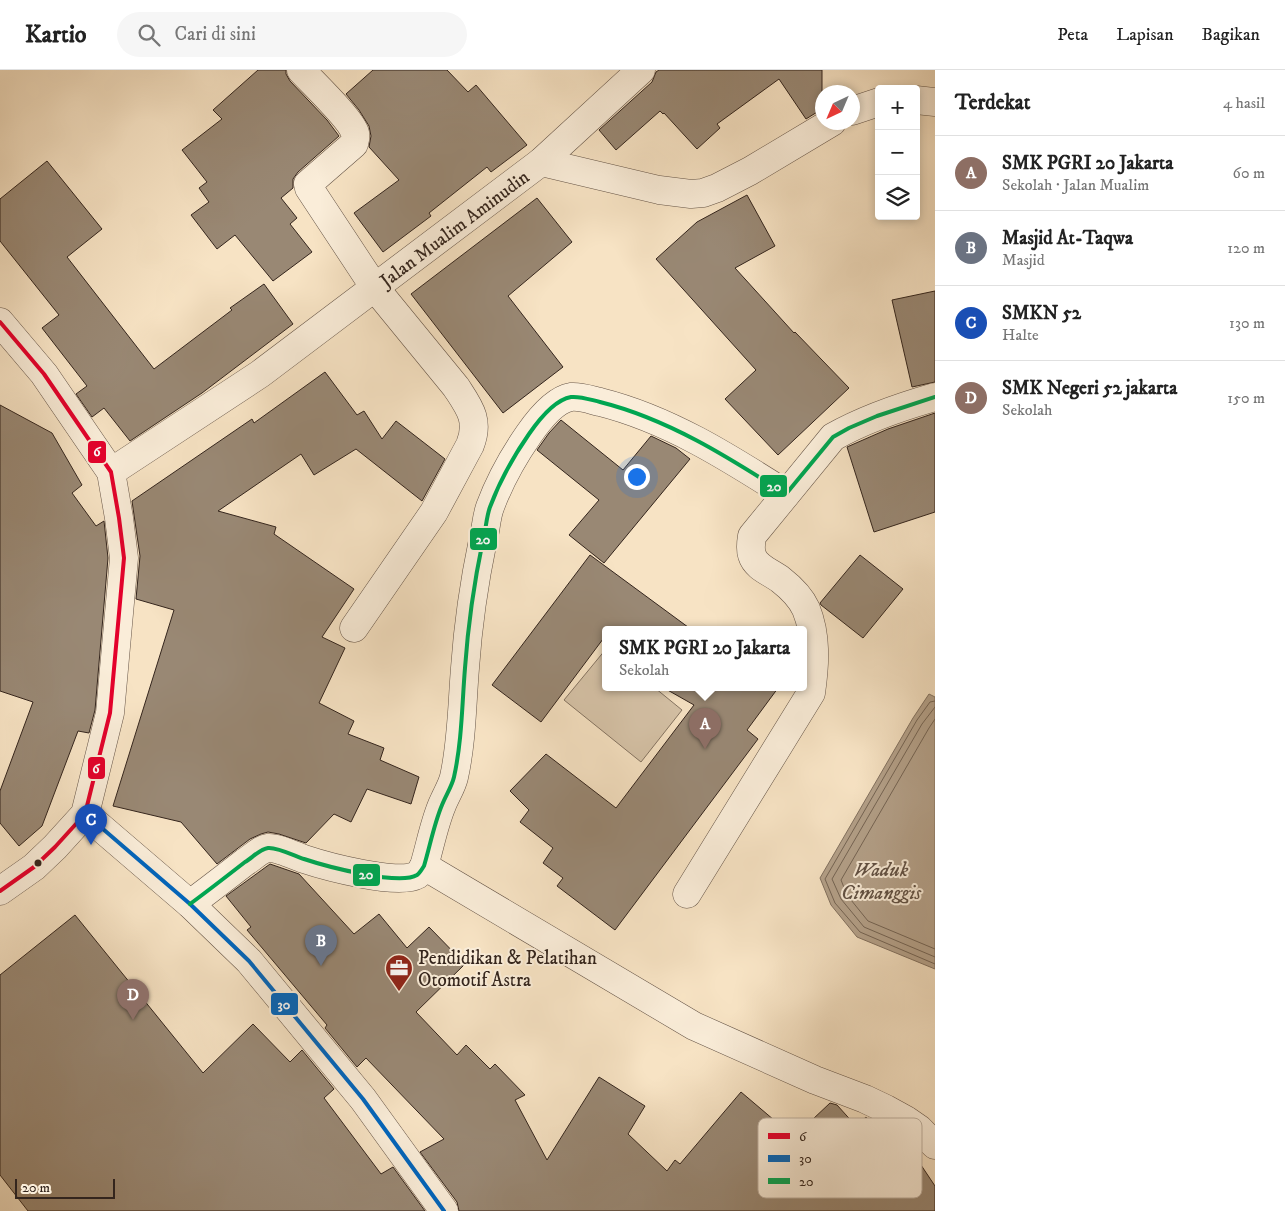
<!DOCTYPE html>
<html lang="id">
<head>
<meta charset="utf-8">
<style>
  :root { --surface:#fff; --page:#f6f6f6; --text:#222; --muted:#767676; --line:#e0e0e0; --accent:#1a73e8 }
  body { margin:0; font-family:"IM FELL DW Pica",serif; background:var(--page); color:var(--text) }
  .controls { position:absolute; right:15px; top:15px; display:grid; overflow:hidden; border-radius:5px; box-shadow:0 2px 8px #0003 }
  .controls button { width:45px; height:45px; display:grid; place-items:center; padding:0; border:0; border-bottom:1px solid var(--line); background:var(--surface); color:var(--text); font:25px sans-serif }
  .compass { position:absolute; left:815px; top:15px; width:45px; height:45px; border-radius:50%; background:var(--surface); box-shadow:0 2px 8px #0003; rotate:224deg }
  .scale { position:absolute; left:15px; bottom:12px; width:100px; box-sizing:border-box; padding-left:5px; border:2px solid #34251d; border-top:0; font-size:14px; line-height:18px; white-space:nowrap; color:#34251d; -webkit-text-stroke:4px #faedd9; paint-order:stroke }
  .you { position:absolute; left:636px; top:406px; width:18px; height:18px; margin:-12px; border:4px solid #fff; border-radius:50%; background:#1a73e8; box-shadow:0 0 0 8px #1a73e833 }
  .badge { display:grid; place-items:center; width:32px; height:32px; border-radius:50%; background:var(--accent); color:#fff; font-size:16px; font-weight:700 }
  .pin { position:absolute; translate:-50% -41px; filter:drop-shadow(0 1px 2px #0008) }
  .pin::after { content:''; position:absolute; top:26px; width:18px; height:15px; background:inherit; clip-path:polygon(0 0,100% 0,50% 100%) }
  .popup { position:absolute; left:602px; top:556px; width:205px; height:65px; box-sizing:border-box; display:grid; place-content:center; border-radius:5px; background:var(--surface); filter:drop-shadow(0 1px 4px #0005); font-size:16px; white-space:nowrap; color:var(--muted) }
  .popup b { font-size:19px; color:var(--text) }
  .popup::after { content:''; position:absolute; left:50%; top:100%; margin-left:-10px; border:10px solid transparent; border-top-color:var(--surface) }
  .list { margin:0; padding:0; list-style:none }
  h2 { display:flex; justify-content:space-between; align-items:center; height:65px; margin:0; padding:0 20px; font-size:21px }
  h2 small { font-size:16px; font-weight:400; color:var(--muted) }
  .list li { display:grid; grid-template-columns:32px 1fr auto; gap:15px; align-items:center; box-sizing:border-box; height:75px; padding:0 20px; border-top:1px solid var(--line) }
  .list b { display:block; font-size:19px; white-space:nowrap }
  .list p { margin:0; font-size:16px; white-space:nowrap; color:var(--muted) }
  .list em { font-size:16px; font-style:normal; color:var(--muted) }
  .icon { flex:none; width:28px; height:28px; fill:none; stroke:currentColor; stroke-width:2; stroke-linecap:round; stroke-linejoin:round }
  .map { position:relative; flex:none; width:935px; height:1141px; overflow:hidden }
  header { display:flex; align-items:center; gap:30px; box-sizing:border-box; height:70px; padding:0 25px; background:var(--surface); border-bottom:1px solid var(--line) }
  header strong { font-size:24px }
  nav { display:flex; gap:28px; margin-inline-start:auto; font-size:18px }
  .search { width:350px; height:45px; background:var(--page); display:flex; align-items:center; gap:12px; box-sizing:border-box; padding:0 18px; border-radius:28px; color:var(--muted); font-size:19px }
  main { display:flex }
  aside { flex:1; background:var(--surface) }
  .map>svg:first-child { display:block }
  .green { fill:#d6c3a8; stroke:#857462 }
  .water { fill:#b5a28b; stroke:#81705f }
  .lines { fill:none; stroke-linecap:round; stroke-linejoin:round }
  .shore { stroke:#746454; stroke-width:1 }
  .building { fill:#998874; stroke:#34251d }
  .minor-casing { stroke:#655447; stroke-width:29 }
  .minor { stroke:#faedd9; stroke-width:28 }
  .bus-1-casing { stroke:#faedd9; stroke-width:8 }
  .bus-2-casing { stroke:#faedd9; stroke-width:8 }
  .bus-3-casing { stroke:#faedd9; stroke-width:8 }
  .bus-1 { stroke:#e4002b; stroke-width:4 }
  .bus-2 { stroke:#0065bd; stroke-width:4 }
  .bus-3 { stroke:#00a651; stroke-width:4 }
  .bus-dot { fill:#34251d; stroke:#faedd9; stroke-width:2 }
  .labels { text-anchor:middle; stroke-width:4; stroke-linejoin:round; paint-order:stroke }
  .street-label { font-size:19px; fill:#34251d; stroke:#faedd9 }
  .poi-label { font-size:19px; fill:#34251d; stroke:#faedd9; text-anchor:start }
  .water-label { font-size:20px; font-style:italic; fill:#615144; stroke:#faedd9 }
  .key { fill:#faedd9; stroke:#bfb1a1; stroke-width:1 }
  .key-label { font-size:14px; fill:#34251d }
  .line-badge { stroke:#faedd9; stroke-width:2 }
  .badge-label { font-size:14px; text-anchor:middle; font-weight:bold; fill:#fff }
</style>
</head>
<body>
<header>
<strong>Kartio</strong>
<div class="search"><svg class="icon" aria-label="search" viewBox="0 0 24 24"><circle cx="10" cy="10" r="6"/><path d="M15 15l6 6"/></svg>Cari di sini</div>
<nav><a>Peta</a><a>Lapisan</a><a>Bagikan</a></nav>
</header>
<main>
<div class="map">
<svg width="935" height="1141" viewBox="0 0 935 1141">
  <rect width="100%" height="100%" fill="#f7e3c4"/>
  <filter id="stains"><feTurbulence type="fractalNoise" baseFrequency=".004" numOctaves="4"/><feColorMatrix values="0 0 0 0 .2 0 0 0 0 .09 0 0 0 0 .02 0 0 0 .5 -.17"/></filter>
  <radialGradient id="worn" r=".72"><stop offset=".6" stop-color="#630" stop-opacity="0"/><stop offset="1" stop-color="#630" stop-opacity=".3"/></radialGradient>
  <path class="green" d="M606 579V618H655L682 640 641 692 564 630Z"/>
  <path class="water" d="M929 624 935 627V899L857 867 831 835 820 808 913 648Z"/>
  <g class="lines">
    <g class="shore">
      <path d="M935 631 930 632 917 650 825 809 835 833 860 862 935 894"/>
      <path d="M935 637 922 654 832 809 841 829 864 857 935 887"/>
      <path d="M935 649 929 658 841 810 847 825 868 851 935 879"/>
    </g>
  </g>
  <g class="building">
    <path d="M258 0H286V4L290 11 327 50 339 66 298 102 293 109V118L281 128 297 148 290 154 312 182 273 211 235 165 217 179 191 145 209 132 199 118 207 112 182 80 222 49 213 40Z"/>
    <path d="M373 0H447L468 22 476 15 527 75 491 102 487 97 429 143 431 146 383 182 354 143 399 110 369 77 371 66 369 56 359 40 346 24Z"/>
    <path d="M659 0H822V39L806 49 779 9 717 54 720 58 697 79 664 43 663 44 660 41 616 80 599 60 652 12 656 2Z"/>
    <path d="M47 91 102 159 67 187 154 299 232 240 230 238 264 214 293 254 202 323 130 371 104 338 92 347 76 324 87 316 42 258 59 245 0 171V129Z"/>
    <path d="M747 125 775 176 735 198 794 263 795 262 849 318 778 385 725 329 756 300 656 189 697 152Z"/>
    <path d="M537 128 572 172 508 226 563 297 503 343 411 224Z"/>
    <path d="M935 221V312L912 317 892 230Z"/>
    <path d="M325 302 357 345 364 341 382 369 396 351 445 389 422 431 356 379 314 405 301 384 218 441 276 457 274 464 354 519 322 567 345 578 319 633 354 651 348 664 384 678 380 690 419 707 411 734 367 719 351 752 334 744 306 773 279 764 268 762 261 764 250 769 217 794 181 752 113 736 174 540 136 529 140 486 132 431 252 349 254 353Z"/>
    <path d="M0 335 52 363 82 415 72 423 96 456 104 451 108 488 95 640 89 663 78 661 42 756 19 776 0 753V721L33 632 0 621Z"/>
    <path d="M935 343V442L874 462 847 377 888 359Z"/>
    <path d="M561 350 623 400 651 366 676 378 690 389 604 493 569 465 599 430 537 380 549 363Z"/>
    <path d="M590 485 692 560H606V565L541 652 492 615Z"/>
    <path d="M860 485 903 519 863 568 821 535 820 533Z"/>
    <path d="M664 618H778L747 660 758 669 615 860 557 816 563 808 543 793 553 778 520 752 529 740 510 721 546 684 616 738 694 635Z"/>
    <path d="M270 794 299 804 354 864 379 844 407 878 429 857 465 894 416 942 457 985 466 975 490 999 495 994 525 1025 515 1030 547 1090 599 1007 645 1036 628 1064 667 1101 675 1090 680 1094 741 1022 794 1067 830 1033 837 1035 856 1056 866 1047 891 1075 900 1068 919 1092 935 1116V1141H459L457 1132 420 1082 444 1069 366 988 357 997 325 958 327 955 247 860 251 857 226 826Z"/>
    <path d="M75 845 203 1003 253 954 290 992 302 980 334 1019 324 1028 381 1104 393 1097 425 1141H28L0 1105V905Z"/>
  </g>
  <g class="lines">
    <g class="minor-casing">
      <g id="minor">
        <path d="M301 0C312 12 351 49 355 63 356 67 355 70 354 74L308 114 309 118 375 218 456 317C469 337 480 350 470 375L434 442 354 558"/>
        <path d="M916 30 935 32"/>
        <path d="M852 41 879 32"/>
        <path d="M541 92 641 0"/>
        <path d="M0 252 44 304 111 402 119 448 124 488 110 643 85 744 55 777 34 797 0 821"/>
        <path d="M111 402 260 304 541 92 659 120 691 124 703 123 717 118 750 101 832 52"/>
        <path d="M85 744 190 834 249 891 363 1029 444 1141"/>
        <path d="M424 796 694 956 815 1010 865 1029 886 1039 906 1050 919 1059 935 1075"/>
        <path d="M687 824 811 623C815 595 817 566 806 539 801 528 790 517 781 510 771 502 756 498 752 485 750 479 751 472 752 466L833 367C865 349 900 337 935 327"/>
        <path d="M190 834C209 820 227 806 245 792 252 788 260 779 268 778 277 777 295 786 304 789 325 796 399 816 417 805 420 803 422 799 424 796 430 776 434 754 442 735 446 725 452 716 454 707 462 671 462 634 465 598 468 555 474 513 483 470 486 460 486 448 490 437 500 410 513 387 529 364 538 351 554 330 571 327 581 326 591 330 600 332 668 349 728 387 786 424"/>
      </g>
    </g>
    <use href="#minor" class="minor"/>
    <g class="bus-1-casing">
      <path id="bus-1" d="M0 252 44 304 111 402 119 448 124 488 110 643 85 744 55 777 34 797 0 821"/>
    </g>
    <g class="bus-2-casing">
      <path id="bus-2" d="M96 753 190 834 249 891 363 1029 444 1141"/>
    </g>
    <g class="bus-3-casing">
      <path id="bus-3" d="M190 834C209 820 227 806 245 792 252 788 260 779 268 778 277 777 295 786 304 789 325 796 399 816 417 805 420 803 422 799 424 796 430 776 434 754 442 735 446 725 452 716 454 707 462 671 462 634 465 598 468 555 474 513 483 470 486 460 486 448 490 437 500 410 513 387 529 364 538 351 554 330 571 327 581 326 591 330 600 332 668 349 728 387 786 424L833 367 849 358 877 346 935 327"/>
    </g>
    <use href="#bus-1" class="bus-1"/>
    <use href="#bus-2" class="bus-2"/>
    <use href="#bus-3" class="bus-3"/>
  </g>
  <defs>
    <g id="office-pin" transform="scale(1.4375)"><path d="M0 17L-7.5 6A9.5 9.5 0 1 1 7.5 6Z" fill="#8f2418" stroke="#faedd9"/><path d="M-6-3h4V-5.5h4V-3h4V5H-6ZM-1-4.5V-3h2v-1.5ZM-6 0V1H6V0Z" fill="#fff"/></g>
  </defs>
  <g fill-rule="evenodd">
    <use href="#office-pin" x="399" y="898"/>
  </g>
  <circle class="bus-dot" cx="38" cy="793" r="4.5"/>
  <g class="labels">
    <g class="street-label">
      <text transform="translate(454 158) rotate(-37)" y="7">Jalan Mualim Aminudin</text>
    </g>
    <g class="poi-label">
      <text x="418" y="894">Pendidikan &amp; Pelatihan<tspan x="418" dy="22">Otomotif Astra</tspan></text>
    </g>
    <g class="water-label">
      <text x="881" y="806">Waduk<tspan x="881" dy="23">Cimanggis</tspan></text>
    </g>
  </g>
  <rect x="758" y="1048" width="164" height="80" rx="8" class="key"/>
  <rect x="768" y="1063" width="22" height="6" fill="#e4002b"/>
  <rect x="768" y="1085" width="22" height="7" fill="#0065bd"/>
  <rect x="768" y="1108" width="22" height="6" fill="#00a651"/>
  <g class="key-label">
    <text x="799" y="1071">6</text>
    <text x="799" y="1093">30</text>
    <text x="799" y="1116">20</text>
  </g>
  <g class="line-badge">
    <rect x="87" y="370" width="20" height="24" rx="5" fill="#e4002b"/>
    <rect x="759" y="404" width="29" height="24" rx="5" fill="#00a651"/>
    <rect x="469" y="457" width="29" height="24" rx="5" fill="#00a651"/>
    <rect x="87" y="686" width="19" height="24" rx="5" fill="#e4002b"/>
    <rect x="352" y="793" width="29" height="24" rx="5" fill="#00a651"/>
    <rect x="270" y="922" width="29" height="24" rx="5" fill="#0065bd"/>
  </g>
  <g class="badge-label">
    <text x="97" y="386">6</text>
    <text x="774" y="421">20</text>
    <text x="483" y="474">20</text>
    <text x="96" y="703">6</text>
    <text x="366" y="809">20</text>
    <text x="284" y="939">30</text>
  </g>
  <rect width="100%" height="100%" filter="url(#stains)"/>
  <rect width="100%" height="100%" fill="url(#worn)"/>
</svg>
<div class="controls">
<button>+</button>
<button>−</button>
<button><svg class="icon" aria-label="layers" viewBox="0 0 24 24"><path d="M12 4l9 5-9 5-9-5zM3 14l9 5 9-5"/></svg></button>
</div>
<svg class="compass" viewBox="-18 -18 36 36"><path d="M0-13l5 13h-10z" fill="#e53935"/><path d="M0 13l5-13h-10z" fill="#767676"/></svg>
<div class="scale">20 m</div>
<div class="you"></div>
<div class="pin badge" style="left:705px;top:679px;background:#8d6e63">A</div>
<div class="popup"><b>SMK PGRI 20 Jakarta</b>Sekolah</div>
<div class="pin badge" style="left:321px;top:896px;background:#6b7280">B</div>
<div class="pin badge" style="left:91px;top:775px;background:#1a4fb4">C</div>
<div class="pin badge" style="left:133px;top:950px;background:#8d6e63">D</div>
</div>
<aside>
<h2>Terdekat<small>4 hasil</small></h2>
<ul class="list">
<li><span class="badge" style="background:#8d6e63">A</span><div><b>SMK PGRI 20 Jakarta</b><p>Sekolah · Jalan Mualim</p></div><em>60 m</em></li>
<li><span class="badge" style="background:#6b7280">B</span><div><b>Masjid At-Taqwa</b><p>Masjid</p></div><em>120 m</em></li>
<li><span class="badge" style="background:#1a4fb4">C</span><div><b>SMKN 52</b><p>Halte</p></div><em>130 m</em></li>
<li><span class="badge" style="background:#8d6e63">D</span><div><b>SMK Negeri 52 jakarta</b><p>Sekolah</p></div><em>150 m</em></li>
</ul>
</aside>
</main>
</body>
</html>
